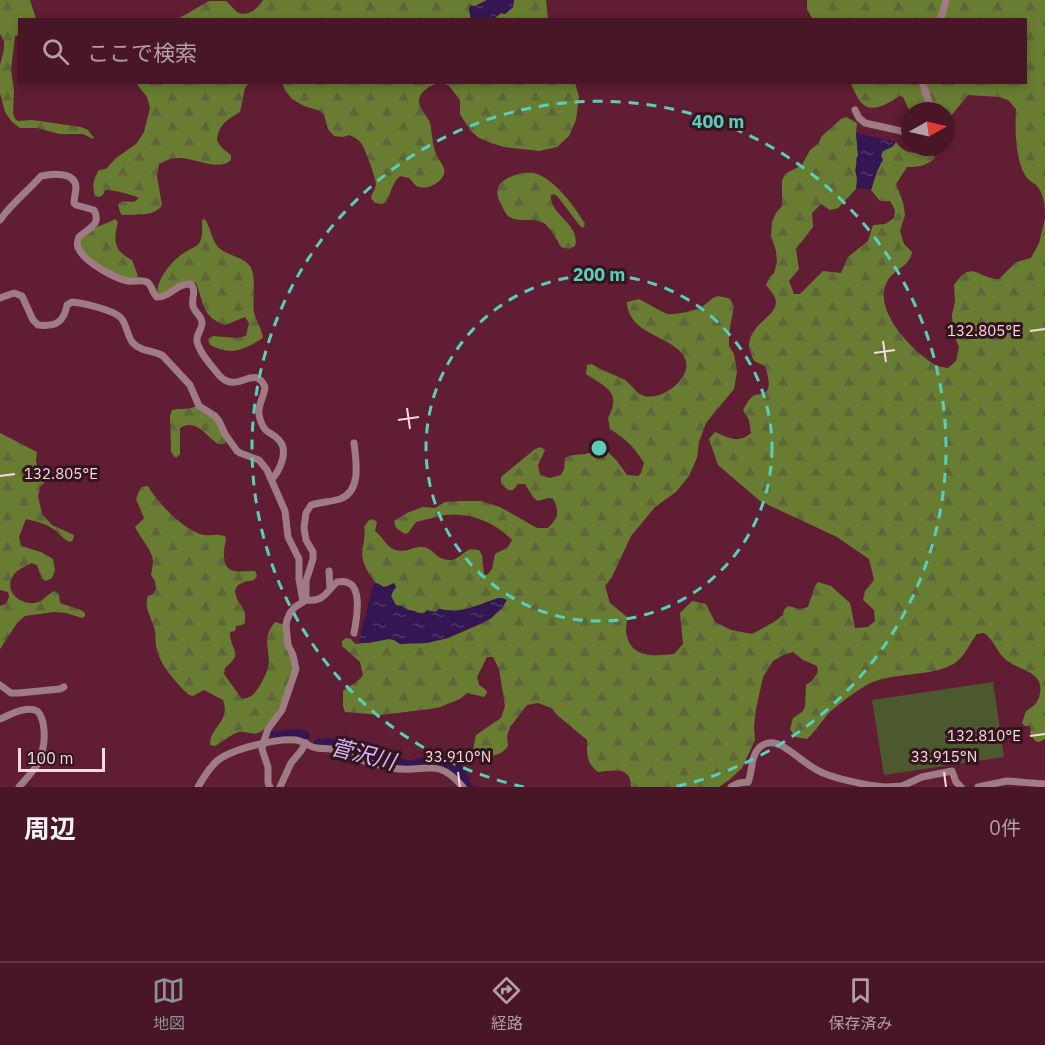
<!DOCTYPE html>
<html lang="ja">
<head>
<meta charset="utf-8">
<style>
  :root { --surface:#481627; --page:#4f1f2f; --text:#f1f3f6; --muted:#b19fa7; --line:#603544; --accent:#8c9099 }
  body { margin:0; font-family:"IBM Plex Sans","Noto Sans JP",sans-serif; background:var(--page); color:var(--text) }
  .compass { position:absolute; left:901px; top:102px; width:54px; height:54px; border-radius:50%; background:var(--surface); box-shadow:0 3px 9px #0003; rotate:82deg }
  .scale { position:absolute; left:18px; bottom:15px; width:87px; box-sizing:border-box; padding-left:6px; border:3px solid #fad8df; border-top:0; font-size:16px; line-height:21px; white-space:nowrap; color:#fad8df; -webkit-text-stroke:4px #33151e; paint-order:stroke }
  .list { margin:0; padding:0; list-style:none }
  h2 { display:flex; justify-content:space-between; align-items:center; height:78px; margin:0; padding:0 24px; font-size:26px }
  h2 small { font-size:20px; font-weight:400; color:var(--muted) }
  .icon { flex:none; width:33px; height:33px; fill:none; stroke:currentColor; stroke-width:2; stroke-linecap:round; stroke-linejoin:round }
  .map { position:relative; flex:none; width:1045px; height:787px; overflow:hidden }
  .search { position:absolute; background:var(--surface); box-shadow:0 3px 9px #0003; left:18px; right:18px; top:18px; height:66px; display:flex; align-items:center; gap:15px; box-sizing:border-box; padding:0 21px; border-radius:0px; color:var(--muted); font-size:22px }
  .sheet { height:174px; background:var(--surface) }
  nav { display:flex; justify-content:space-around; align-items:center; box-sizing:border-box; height:84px; border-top:2px solid var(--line); background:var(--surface); font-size:16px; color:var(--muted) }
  nav a { display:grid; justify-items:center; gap:3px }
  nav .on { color:var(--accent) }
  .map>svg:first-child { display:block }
  .forest { fill:url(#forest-firs) }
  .park { fill:#4c582e }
  .water { fill:url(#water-ripples) }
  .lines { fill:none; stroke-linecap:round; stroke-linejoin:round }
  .river { stroke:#341752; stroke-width:10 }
  .minor { stroke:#9f7b83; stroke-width:7 }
  .ticks { fill:none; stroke:#fad8df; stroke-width:2 }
  .ring { fill:none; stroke:#5acebd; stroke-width:3; stroke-dasharray:10 8 }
  .labels { text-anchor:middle; stroke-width:6; stroke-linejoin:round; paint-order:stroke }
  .water-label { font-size:22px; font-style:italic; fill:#d2b4ff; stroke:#33151e }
  .ticks-label { font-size:15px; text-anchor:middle; fill:#fad8df; stroke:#33151e; stroke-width:6; stroke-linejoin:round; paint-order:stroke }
  .centre { fill:#5acebd; stroke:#33151e; stroke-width:3 }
  .ring-label { font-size:18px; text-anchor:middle; font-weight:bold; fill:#5acebd; stroke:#33151e; stroke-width:6; stroke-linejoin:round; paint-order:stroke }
</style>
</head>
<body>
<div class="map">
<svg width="1045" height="787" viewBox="0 0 1045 787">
  <defs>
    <pattern id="forest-firs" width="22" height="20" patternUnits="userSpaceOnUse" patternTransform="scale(1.5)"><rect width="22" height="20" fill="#697d32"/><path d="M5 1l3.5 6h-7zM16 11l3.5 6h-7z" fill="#5d6539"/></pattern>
    <pattern id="water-ripples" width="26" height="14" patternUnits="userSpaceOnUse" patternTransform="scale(1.5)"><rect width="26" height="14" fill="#341752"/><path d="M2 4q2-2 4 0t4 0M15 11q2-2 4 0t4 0" fill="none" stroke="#52386a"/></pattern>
  </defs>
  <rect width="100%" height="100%" fill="#601d34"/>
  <g class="forest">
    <path d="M0 0H30L36 19 20 20 19 35 15 36 11 70 14 91 13 113 15 119 18 121 32 120 81 127 88 130 94 138 93 139 83 134H60L37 128H20L12 122 5 112 0 93V65L4 49V41L0 34Z"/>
    <path d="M263 0H487L469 9 471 19 176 20 209 1H226C230 4 234 10 237 12 248 18 258 8 263 0Z"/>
    <path d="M514 0H546L548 19 493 20 501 13 505 14 513 7Z"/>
    <path d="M807 0H1045V217C1045 205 1044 194 1036 185 1032 182 1027 179 1025 175 1015 158 1015 128 1016 109L1008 100 999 97 968 95 946 122V111L910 112 903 97 900 96C890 102 873 114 863 104 857 99 854 89 850 83L1026 82V20H817L812 18 807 9Z"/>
    <path d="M136 83H249L245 88 240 112C227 120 219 124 217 140L222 148 231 155V160C218 172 194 157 178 158 171 158 165 161 159 164L157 176 162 205C155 217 135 214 122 215L120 212 118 204 123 201 134 202 139 198C134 195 111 189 105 190L103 195 99 197 95 196C92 185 93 180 99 170L106 169 116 158 136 144 144 132 150 108 147 97Z"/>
    <path d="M282 83H441C432 84 418 91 419 103 420 110 428 116 430 123 432 132 432 142 435 151 439 164 453 170 437 183 432 186 425 189 419 187 414 186 413 181 409 178 406 177 403 177 400 176 392 183 391 193 386 202L382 204 375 203 371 198C372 193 375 190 376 184 376 179 365 148 361 143 358 139 354 137 349 135L343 137 334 136 328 129 324 115 320 111 304 106 292 99 285 90Z"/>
    <path d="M443 83H575L579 97 576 120 569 136 557 147 539 151 504 147 491 143 479 138 470 130 460 114V100L449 86Z"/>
    <path d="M846 117 857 123 856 133 858 155 855 171 858 179 856 189 838 208 830 210 821 204 812 213 813 227 796 249 799 269 789 281 794 294H800L823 271 841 273 848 257 868 241 873 225 885 224 894 218 895 210 890 201H880L871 190 876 171 883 160 881 156 883 150 892 147 896 142C905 155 915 154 929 150L935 158C927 166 918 167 907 167L896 184 903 202 905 215 900 231 904 244 912 252C910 266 895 269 888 280 870 308 912 351 934 364 938 367 943 367 948 368L956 361 959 347 953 332 952 315 955 302 954 285C973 258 977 279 999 279L1016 262 1031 258 1039 243 1045 219V739L1039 742 1035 741 1030 733 1031 728 1029 726H1025L1022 723 1026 711C1033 707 1039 702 1040 693 1044 670 1018 671 1005 659 997 652 994 640 984 633L977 634C970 643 965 656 955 663 928 679 893 670 865 686 855 692 836 706 828 714 821 722 816 731 807 739L795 737 790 729 793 718 802 712 805 707 806 685 812 681 818 672 817 666 803 660 793 652 783 655 773 661 763 677 756 709 754 727 755 740 742 768 729 780 719 787H631C631 765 613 771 598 772 586 763 587 754 587 740L557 715 551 708 538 703 527 705 510 727 507 736 508 746C499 759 485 757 473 750L476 735 501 718 505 706 499 669 493 657H487L477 677 479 685 486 690 487 693 484 697 467 693 460 699 440 707 430 709 381 715 345 712 343 706V691C351 684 357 684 363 675L360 662 342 646V641L346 638 351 639 354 643 357 644 389 639 394 640 400 644 448 638 483 623 490 619 502 608V598L461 611H453L440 609 435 612 431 611C421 614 411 614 402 606H396L391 596 393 591 396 587 394 583C394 583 386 587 386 588 376 589 365 568 363 560 360 548 367 539 364 527L369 520 373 519 377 522 375 531C388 542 388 554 408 550 412 549 418 546 422 547 433 547 435 560 450 560 458 560 463 552 470 549 471 549 478 550 479 550L482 555 484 574 487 575 492 569 495 554 508 547 512 540C495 522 469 512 445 515 435 517 426 520 416 522L408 533 405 534 396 528 394 521 407 513 423 507 435 508 445 502 461 501H481L500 507 537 528H548C558 518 560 513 553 499L548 498 538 501 533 497 525 484H518L513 490H508L501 484V477L535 449 541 447 545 450 538 465 540 475 550 478 561 475 564 469 565 458C572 454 577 455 585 454 593 452 599 450 606 450L617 461 627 475 638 476 641 473 644 463C635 448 625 438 610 429L608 418C622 391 606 388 586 374L587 365 592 364C602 371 614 374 625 380 630 384 634 389 638 393 655 406 691 381 686 361 679 336 628 337 627 302L639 299C645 302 663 313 668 314 676 315 694 311 701 307 715 299 711 292 730 299L734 306 729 333V346L734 354 737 371 734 389 706 423 699 442 697 458 689 476 676 492 655 507 631 536 612 577 605 586 610 603 627 617C627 621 626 627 626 632 630 659 654 656 674 654L683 644 680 613 692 601 706 604 715 622 731 630 752 634 774 622 783 615 784 610 788 606 800 609 808 607 815 586 818 582 831 586 850 603 855 628 868 627 875 621 874 610 863 600 865 591 874 580 869 559 837 537 760 501 718 465 709 439 715 432C729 438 738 444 751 433L749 420 743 410C746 405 749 398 755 395 758 394 762 395 764 393 773 389 767 373 765 366L754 361C752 356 750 352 749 347 748 323 782 315 775 298 773 293 769 289 766 285L769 278 774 273 777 262 776 251 771 236 772 222 776 213 782 206V181L785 174 802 165 810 150 818 144 822 136 841 119Z"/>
    <path d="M522 173C527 173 533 172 537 174 556 181 575 207 585 224L583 228 580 226 558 197 554 194 551 195C549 215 581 224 575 246L569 249 561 247C557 240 552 230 545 224 534 216 518 224 508 216 505 213 503 208 501 204 490 184 506 177 522 173Z"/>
    <path d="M204 218C211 227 211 239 218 247 227 256 242 256 250 266 257 277 252 299 254 312 256 321 262 329 263 338 243 350 232 356 210 345L208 339 213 336 236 338 246 336 249 323 245 317 225 325C202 317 204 303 196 283L191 281 161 297 157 293C158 277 173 259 187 251 193 247 199 247 201 239 203 234 202 226 202 220Z"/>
    <path d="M115 219 118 222C113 241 114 251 132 260L138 276 137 278C130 279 119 278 113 274 111 273 108 269 106 268 92 260 89 262 80 247 81 243 81 240 83 237 89 227 106 225 115 219Z"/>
    <path d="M194 407H199L212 412 226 439 225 444H218C206 436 196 418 180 428V454L176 458 173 456 171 451 170 416 172 410C180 408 186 410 194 407Z"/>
    <path d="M0 433 37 452 36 460 37 466 43 474 44 483 40 487 38 496 42 514 52 525 74 535 73 540 70 542C62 539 58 531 50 527 44 523 33 521 26 519L19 537 21 546 41 552 53 559 55 570 52 578 46 581 42 579 37 565 31 563C26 566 19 569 15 573 2 588 17 605 35 603 43 602 47 594 55 591L59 594 60 603 81 610 85 613V616L82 618 66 613 54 612 25 616 17 623 0 649V606L6 604 9 597 8 592 0 590Z"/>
    <path d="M148 486C158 503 184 531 204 535 212 536 219 533 226 537 226 542 224 547 224 552 223 576 238 571 255 571L257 576 254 580C245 581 232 584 236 596 237 601 241 604 243 609 246 613 245 618 245 623L242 625 236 626 235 631 230 632C230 653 245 651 225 668L224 674 242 699C245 698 248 698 251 696 257 693 266 675 268 668 272 650 260 640 275 622L282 624 285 627C288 639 293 652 293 664 293 679 274 728 258 733 252 735 245 731 239 732 231 734 223 742 215 746L210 745C210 726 231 722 223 700L204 690 193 696 189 695C177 684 157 662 156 645 155 641 156 636 155 631 153 619 143 608 148 596L153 594 156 589 155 581 151 575C152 571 153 564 153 560 151 548 140 538 135 527L144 518 136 499 141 487Z"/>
  </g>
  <path class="park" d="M993 682 1004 757 884 775 872 700Z"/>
  <g class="water">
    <path d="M487 0H514L513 7 505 14 501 13 493 19H471L469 9 470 5 475 6Z"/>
    <path d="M856 133 896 142 892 147 883 151 881 156 883 160C877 169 875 179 871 190L864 188 856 189C857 182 857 179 856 172 855 167 858 165 856 160L858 155Z"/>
    <path d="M374 582C387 586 379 590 394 583L396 587 393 591 391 596 396 605 402 606C408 612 413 609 418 613L423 614 427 610 435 612 439 609C463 614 476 605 498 598H502L507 600 502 608 490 619 448 638 427 643 400 644 394 640 389 639 368 643H361L359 640Z"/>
  </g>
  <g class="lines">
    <g class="river">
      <path d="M269 737 295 734 305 736"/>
      <path d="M318 744 329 743 350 751 397 762 405 765H413L428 761 436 762 458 769 463 777 466 785 468 787"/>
    </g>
    <g class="minor">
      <path d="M939 20 942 15 946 0"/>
      <path d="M922 82 932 111"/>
      <path d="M855 110 859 118 865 123 910 133"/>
      <path d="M0 220C12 203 28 191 41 176 51 174 75 171 76 187 76 192 74 198 74 203L76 205 94 210C102 225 88 228 79 237 77 242 76 246 80 251 87 263 114 278 128 281 134 282 141 279 147 282 152 285 152 293 157 297 171 297 176 283 191 284 197 292 191 297 193 306 194 312 201 315 202 322 203 328 197 333 197 339 196 349 212 366 218 374 237 397 254 362 265 387 264 398 256 407 260 419 265 435 270 430 279 440 289 451 280 470 272 479"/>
      <path d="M0 298 14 293 22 296 33 320 38 325C56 327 64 322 67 305L72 302C83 303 114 310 121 318 127 325 127 336 133 343 141 352 154 350 163 356L190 385 199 406 215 416 219 421 225 434 237 451 240 453 259 460 267 470 285 511 288 537 299 559V579L303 602"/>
      <path d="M329 571 330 588"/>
      <path d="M306 600V581L313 559V552L306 540 304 528 306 513 311 505C321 502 330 502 340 499 362 491 356 461 354 443"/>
      <path d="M0 685 11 693H19L60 689 64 687"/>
      <path d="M0 719C10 715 26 705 37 711 41 714 42 719 43 723 46 738 44 751 37 765 32 773 25 780 19 787"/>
      <path d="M748 782C753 771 750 756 760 747 765 743 772 742 778 744 789 748 805 764 817 770 830 778 869 786 885 787"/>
      <path d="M198 787C203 778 209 768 217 761 231 749 277 738 296 740 303 741 309 747 317 748 321 749 326 748 331 749 335 750 339 753 343 754 359 760 376 765 392 768 426 774 435 755 463 787"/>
      <path d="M270 787 268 783V767L262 749 263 744 268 729 282 710 296 669 293 655 288 645 286 625 287 620 290 613 295 607 306 600C324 602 325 593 337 582 365 576 357 617 354 633"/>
      <path d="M280 787 291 763 301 751 306 743"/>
      <path d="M731 787 739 783 748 782"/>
      <path d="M887 787 902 786 922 777 952 771 956 782 961 787"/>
      <path d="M978 787 1007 781 1045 784"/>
    </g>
  </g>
  <path class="ticks" d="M1030 331 1045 329M883 341 886 362M874 353 895 350M407 408 410 429M398 420 419 417M0 476 15 474M1030 736 1045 734M458 772 460 787M944 772 946 787"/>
  <g class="ring">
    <circle cx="599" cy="448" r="173"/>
    <path d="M524 787A347 347 0 1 1 674 787"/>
  </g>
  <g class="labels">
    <g class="water-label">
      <text transform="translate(363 754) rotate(14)" y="8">菅沢川</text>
    </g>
  </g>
  <g class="ticks-label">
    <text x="984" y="336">132.805°E</text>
    <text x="61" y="479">132.805°E</text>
    <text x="984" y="741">132.810°E</text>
    <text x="458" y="762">33.910°N</text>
    <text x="944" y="762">33.915°N</text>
  </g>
  <circle cx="599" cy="448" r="9" class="centre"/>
  <g class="ring-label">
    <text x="718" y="128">400 m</text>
    <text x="599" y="281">200 m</text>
  </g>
</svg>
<svg class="compass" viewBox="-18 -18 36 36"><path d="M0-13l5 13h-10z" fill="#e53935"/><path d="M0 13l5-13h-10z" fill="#b19fa7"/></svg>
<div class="scale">100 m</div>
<div class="search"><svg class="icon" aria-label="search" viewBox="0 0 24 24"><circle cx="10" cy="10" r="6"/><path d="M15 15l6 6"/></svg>ここで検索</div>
</div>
<section class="sheet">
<h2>周辺<small>0件</small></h2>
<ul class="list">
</ul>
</section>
<nav>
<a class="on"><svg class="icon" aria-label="map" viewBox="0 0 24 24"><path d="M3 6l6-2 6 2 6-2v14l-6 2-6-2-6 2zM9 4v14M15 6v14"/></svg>地図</a>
<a><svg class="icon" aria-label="directions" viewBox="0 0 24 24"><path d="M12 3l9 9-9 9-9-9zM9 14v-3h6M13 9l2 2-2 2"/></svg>経路</a>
<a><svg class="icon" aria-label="saved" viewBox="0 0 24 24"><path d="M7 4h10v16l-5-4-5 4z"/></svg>保存済み</a>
</nav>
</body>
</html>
